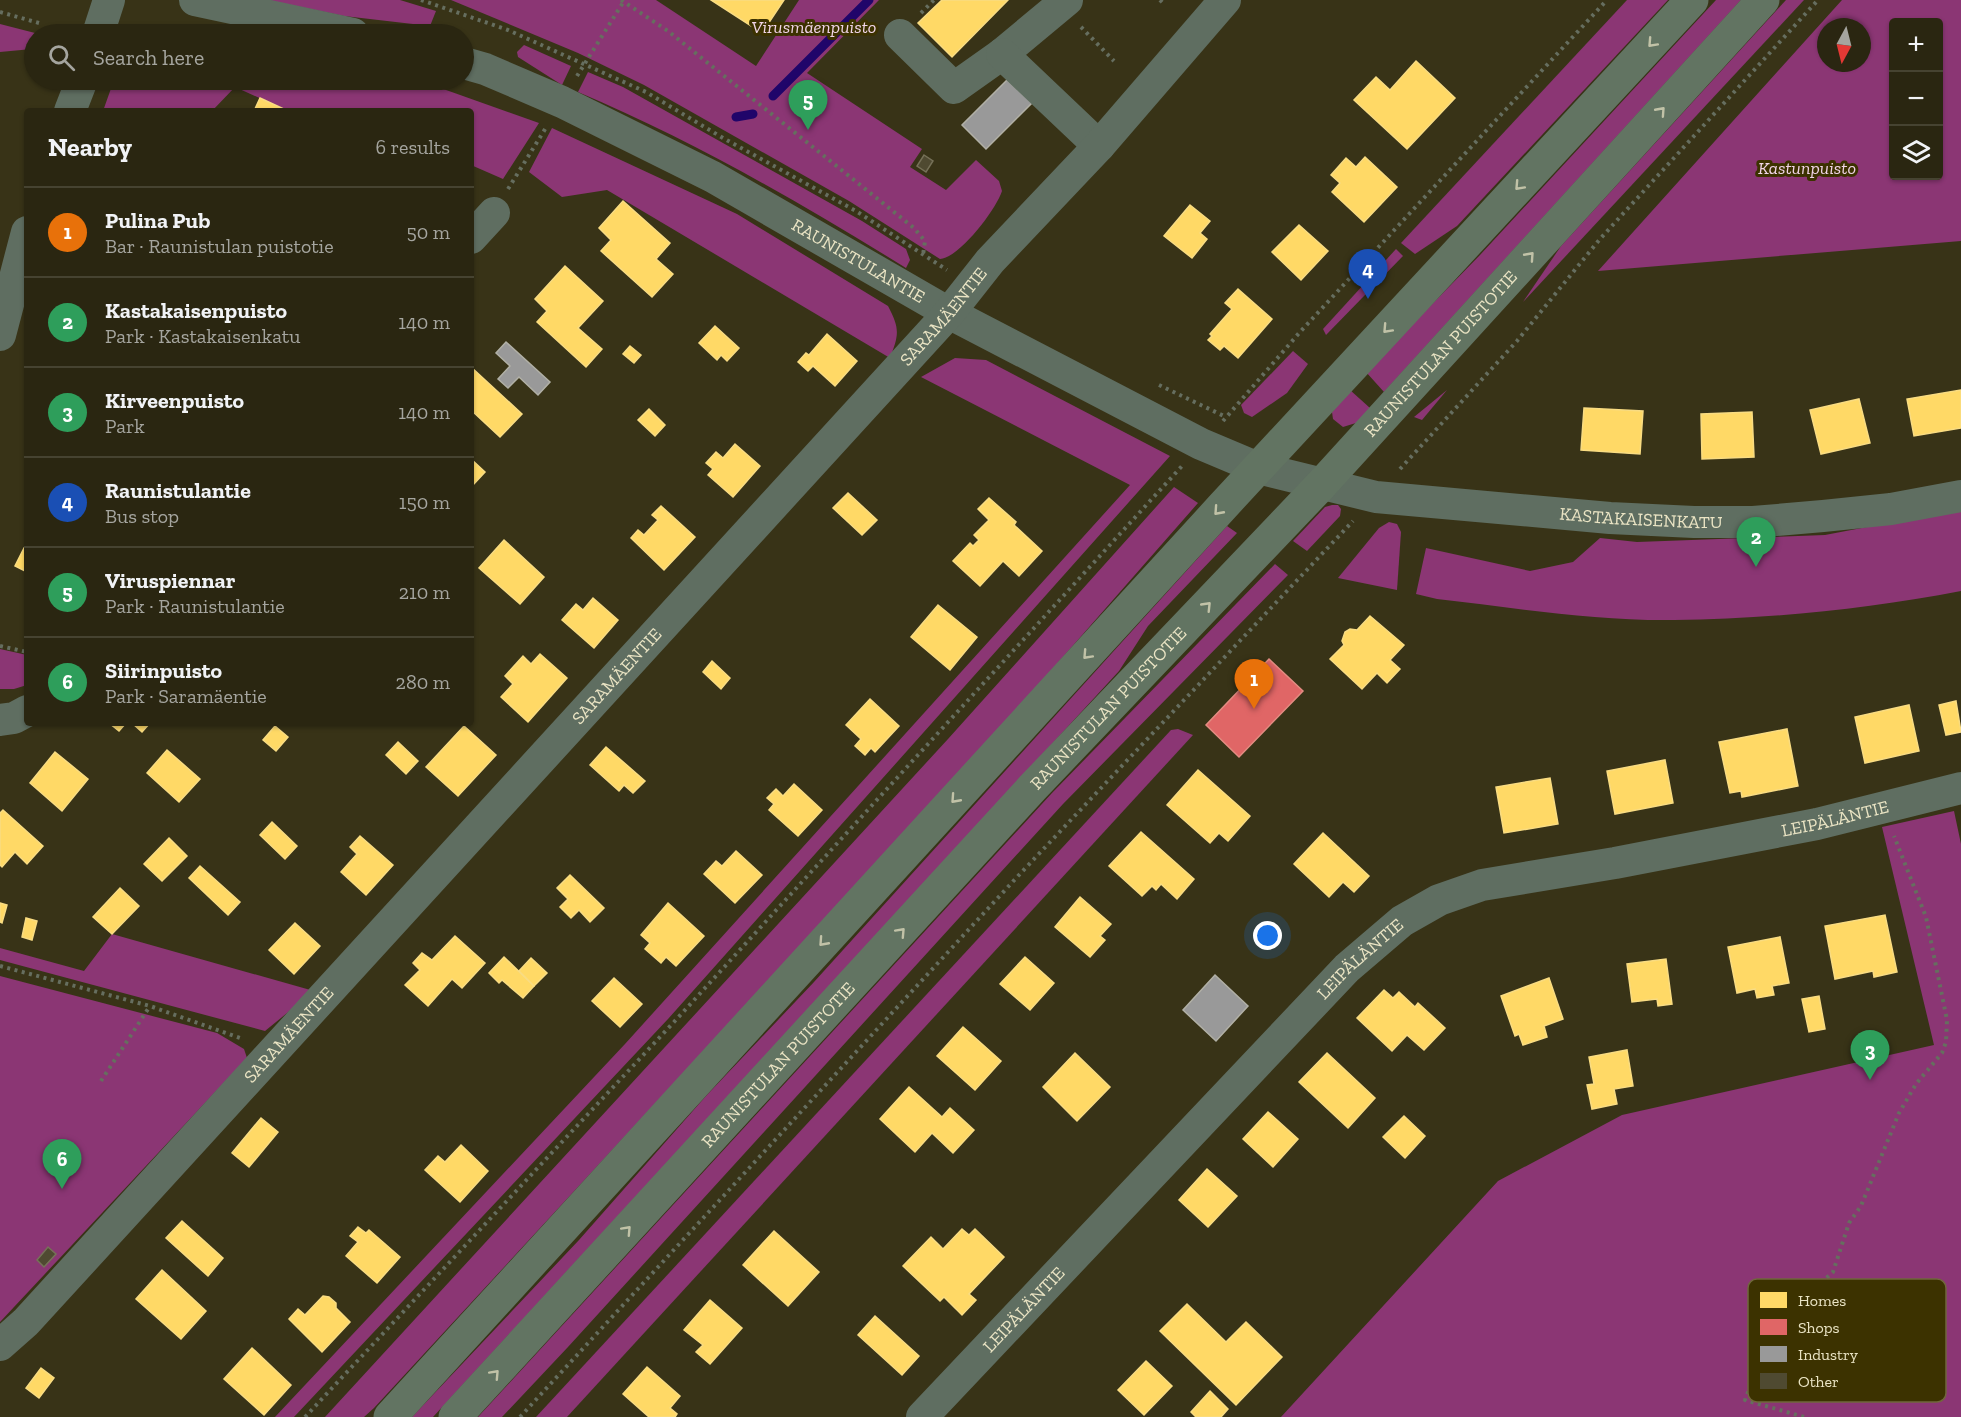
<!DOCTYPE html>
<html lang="en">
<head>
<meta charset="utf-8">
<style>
  :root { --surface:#2a2611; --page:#36321f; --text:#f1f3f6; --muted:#a5a59f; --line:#464331; --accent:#b45309 }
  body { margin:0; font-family:"Zilla Slab",serif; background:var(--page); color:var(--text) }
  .controls { position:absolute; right:18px; top:18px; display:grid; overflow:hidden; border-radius:6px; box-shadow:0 2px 4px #0004 }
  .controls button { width:54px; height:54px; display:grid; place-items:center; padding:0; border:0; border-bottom:2px solid var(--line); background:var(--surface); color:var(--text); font:30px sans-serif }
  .compass { position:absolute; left:1817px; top:18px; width:54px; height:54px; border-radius:50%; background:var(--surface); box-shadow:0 2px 4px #0004; rotate:187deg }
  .you { position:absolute; left:1268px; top:936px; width:21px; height:21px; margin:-15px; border:4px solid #fff; border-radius:50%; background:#1a73e8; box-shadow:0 0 0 9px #1a73e833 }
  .badge { display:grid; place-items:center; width:39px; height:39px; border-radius:50%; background:var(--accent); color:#fff; font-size:20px; font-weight:700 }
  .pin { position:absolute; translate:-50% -50px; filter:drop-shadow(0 2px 3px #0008) }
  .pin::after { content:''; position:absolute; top:32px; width:21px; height:18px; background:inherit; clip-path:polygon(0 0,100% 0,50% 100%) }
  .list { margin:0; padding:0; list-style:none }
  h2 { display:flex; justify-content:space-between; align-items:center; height:78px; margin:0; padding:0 24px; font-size:26px }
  h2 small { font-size:20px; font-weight:400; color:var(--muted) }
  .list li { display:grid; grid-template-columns:39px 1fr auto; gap:18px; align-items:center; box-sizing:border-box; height:90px; padding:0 24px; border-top:2px solid var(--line) }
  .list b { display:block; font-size:22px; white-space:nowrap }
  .list p { margin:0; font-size:20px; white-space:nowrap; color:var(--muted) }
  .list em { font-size:20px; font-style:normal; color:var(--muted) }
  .icon { flex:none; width:33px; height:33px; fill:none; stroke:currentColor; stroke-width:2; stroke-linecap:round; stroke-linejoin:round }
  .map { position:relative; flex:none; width:1961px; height:1417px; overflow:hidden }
  .search { position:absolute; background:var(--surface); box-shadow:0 2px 4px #0004; left:24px; top:24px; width:450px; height:66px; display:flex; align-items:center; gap:15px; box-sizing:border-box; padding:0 21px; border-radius:33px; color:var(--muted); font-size:22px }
  .panel { position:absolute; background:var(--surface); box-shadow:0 2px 4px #0004; left:24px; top:108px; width:450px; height:618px; border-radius:6px }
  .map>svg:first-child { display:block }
  .green { fill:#8b3674; fill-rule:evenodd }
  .homes { fill:#ffd966; stroke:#f9dc82; stroke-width:1.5 }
  .shops { fill:#e06666; stroke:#e38c82; stroke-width:1.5 }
  .industry { fill:#999; stroke:#b1b0a6; stroke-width:1.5 }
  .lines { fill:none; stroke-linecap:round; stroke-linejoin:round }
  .stream { stroke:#20056a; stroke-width:9 }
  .building { fill:#4f4a31; stroke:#767158; stroke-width:1.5 }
  .path { stroke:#666e5f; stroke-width:4; stroke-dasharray:3 4.5; stroke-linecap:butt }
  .minor { stroke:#5f6e61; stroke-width:32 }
  .major { stroke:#627462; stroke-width:33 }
  .oneway { stroke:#c1c2a7 }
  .labels { text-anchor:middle; stroke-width:6; stroke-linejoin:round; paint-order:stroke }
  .park-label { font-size:18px; font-style:italic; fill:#f1d5e8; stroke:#3c3200 }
  .street-label { font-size:18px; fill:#eae4c4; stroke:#3c3200 }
  .key { fill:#3c3200; stroke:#70673b; stroke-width:1.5 }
  .key-label { font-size:16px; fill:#eae4c4 }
</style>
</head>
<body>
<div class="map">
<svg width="1961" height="1417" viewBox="0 0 1961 1417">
  <rect width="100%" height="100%" fill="#383317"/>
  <g class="green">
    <path d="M267 0H400L436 11 430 26 344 16Z"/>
    <path d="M451 0H656L756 66 799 0H879L807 73 922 149 910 167 946 190 976 160 999 181 1002 191C996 210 959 258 940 259L849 201 644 85 578 53Z"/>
    <path d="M1627 0H1668L1457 226 1415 254 1401 243Z"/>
    <path d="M1716 0H1741L1384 392 1366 372 1480 255Z"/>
    <path d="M1786 0H1804L1523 302 1561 246Z"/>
    <path d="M1842 0H1961V241L1598 271ZM1894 22H1938V176H1894ZM1826 27H1862V63H1826Z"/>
    <path d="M0 24 35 33 32 49 0 52Z"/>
    <path d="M176 27 213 34H144L154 29Z"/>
    <path d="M524 45 571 66 562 85 518 57 517 52Z"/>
    <path d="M588 72 623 87 862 221 906 249 910 260 906 268C801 203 692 140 578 92Z"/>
    <path d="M114 80H418L539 123 503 179 471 165V111H288L235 87 212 111H103Z"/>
    <path d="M552 128 737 214 888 306C900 329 899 334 890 358L607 190 562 197 529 172Z"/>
    <path d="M1396 249 1403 256 1326 335 1323 329Z"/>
    <path d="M1293 351 1308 364 1287 393 1252 417 1244 413 1241 405Z"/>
    <path d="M955 358 986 360 1170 456 668 1019 294 1417H275L625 1044 1130 485 921 377Z"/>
    <path d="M1350 390 1370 408 1359 422 1343 427 1333 419 1332 412Z"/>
    <path d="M1447 390 1422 420 1414 417Z"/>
    <path d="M1174 487 1198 503 976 756 374 1408 364 1417H325L948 739Z"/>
    <path d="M1332 505H1338L1341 509 1340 516 1307 551 1293 541 1325 507Z"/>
    <path d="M1961 509V591C1867 609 1770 619 1674 620 1595 621 1516 608 1437 599L1416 594 1426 548 1530 571 1573 562 1600 538 1637 542 1825 535Z"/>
    <path d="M1389 522 1397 524 1401 532 1397 590 1338 578 1379 528Z"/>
    <path d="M1227 526 1237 533 1148 626 1119 671 433 1417H412L579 1240 706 1096 814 982Z"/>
    <path d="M1275 564 1288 575 1063 804 568 1347 502 1417H478L1052 793Z"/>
    <path d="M0 649 27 655V685L14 689H0Z"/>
    <path d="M1178 729 1193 735 567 1417H536L1171 730Z"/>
    <path d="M1954 811 1961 844V1417H1281L1498 1181 1622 1115 1934 1045 1882 827Z"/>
    <path d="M112 934 314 991 265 1031 0 960V948L84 971Z"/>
    <path d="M0 976 217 1033 244 1049 247 1058 0 1322Z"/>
  </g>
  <g class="homes">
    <path d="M711 0H784L762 33Z"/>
    <path d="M942 0H1008L952 57 918 23Z"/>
    <path d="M1416 61 1455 98 1407 149 1354 100 1376 77 1390 90Z"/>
    <path d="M260 98 288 111H254Z"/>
    <path d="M1365 157 1397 187 1364 222 1332 192 1340 183 1331 175 1346 158 1356 167Z"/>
    <path d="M623 201 670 243 656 259 673 274 652 297 601 251 611 240 599 228Z"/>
    <path d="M1190 205 1210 221 1200 233 1207 239 1192 258 1164 236Z"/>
    <path d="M1299 225 1328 251 1301 280 1272 252Z"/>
    <path d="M565 266 603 301 578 328 602 349 586 367 537 322 547 311 535 299Z"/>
    <path d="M1238 289 1272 319 1238 358 1224 346 1220 350 1208 340 1212 336 1210 334 1232 309 1225 303Z"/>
    <path d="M715 326 739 348 727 361 721 355 717 360 699 343Z"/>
    <path d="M827 334 857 361 835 386 813 366 808 371 798 362 806 353 809 355Z"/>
    <path d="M630 346 641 355 634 363 623 354Z"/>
    <path d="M471 367 522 414 500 437 471 410Z"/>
    <path d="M1961 390V428L1914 436 1907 399Z"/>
    <path d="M1859 399 1870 443 1821 454 1810 410Z"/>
    <path d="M1584 408 1643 411 1640 454 1581 450Z"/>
    <path d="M649 409 665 425 655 436 638 420Z"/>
    <path d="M1752 412 1754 457 1702 459 1701 414Z"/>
    <path d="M735 444 760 466 733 497 708 475 713 469 706 463 716 452 723 458Z"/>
    <path d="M471 459 485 472 471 487Z"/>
    <path d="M848 493 877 520 862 535 833 508Z"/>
    <path d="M989 498 1016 522 1014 525 1042 551 1019 576 1003 561 980 586 953 561 970 543 973 546 979 540 974 535 989 520 978 509Z"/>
    <path d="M661 506 695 537 664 570 631 538 638 530 644 535 658 520 652 515Z"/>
    <path d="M504 540 544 577 520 604 479 568Z"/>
    <path d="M24 548 27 550V572L15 566Z"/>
    <path d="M593 598 618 620 594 648 562 620 576 604 583 610Z"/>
    <path d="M938 605 977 637 950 670 911 637Z"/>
    <path d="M1370 616 1404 645 1390 660 1400 669 1387 683 1377 673 1362 689 1330 659 1344 645 1342 641 1345 632 1350 629 1357 630Z"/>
    <path d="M540 654 567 678 528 722 501 697 513 684 505 676 523 656 531 664Z"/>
    <path d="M712 661 730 678 721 689 703 672Z"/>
    <path d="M870 699 899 726 875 752 871 748 865 755 855 746 861 739 846 725Z"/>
    <path d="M1956 701 1961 732 1946 735 1939 705Z"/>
    <path d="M1909 705 1919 751 1865 763 1855 717Z"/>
    <path d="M109 723H126L119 731Z"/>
    <path d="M132 723H150L142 732Z"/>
    <path d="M275 726 288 737 276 751 263 740Z"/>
    <path d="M464 726 496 755 458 796 426 767Z"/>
    <path d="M1787 729 1798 786 1742 797 1741 791 1730 793 1719 742Z"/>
    <path d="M398 742 418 761 406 774 386 755Z"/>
    <path d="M606 747 645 781 633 793 624 785 619 791 590 765Z"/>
    <path d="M167 750 200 779 179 802 147 773Z"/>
    <path d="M55 752 88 779 62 811 30 783Z"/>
    <path d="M1665 760 1673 803 1615 814 1607 771Z"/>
    <path d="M1198 770 1250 816 1228 841 1219 833 1210 843 1167 805Z"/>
    <path d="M1550 778 1558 824 1504 833 1496 787Z"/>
    <path d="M794 784 822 810 798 836 769 810 774 804 767 798 776 789 783 796Z"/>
    <path d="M3 810 43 846 27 864 15 852 2 867 0 865V813Z"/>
    <path d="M272 822 297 846 285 859 260 835Z"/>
    <path d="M1141 832 1194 879 1177 899 1161 884 1156 890 1152 886 1142 896 1109 866Z"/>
    <path d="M1323 833 1369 876 1354 892 1343 882 1329 897 1294 864Z"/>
    <path d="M360 836 393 865 366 895 341 872 357 854 350 847Z"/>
    <path d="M169 838 187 856 162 881 144 864Z"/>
    <path d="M736 851 762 875 735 903 704 874 716 861 722 866Z"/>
    <path d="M200 866 240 902 228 915 189 878Z"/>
    <path d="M570 875 604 908 590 922 579 910 571 918 560 907 568 899 557 888Z"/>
    <path d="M120 888 139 906 112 934 93 917Z"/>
    <path d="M1080 897 1111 924 1100 936 1105 940 1090 957 1055 927Z"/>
    <path d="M0 903 7 905 2 923 0 922Z"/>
    <path d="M668 903 704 936 676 966 666 957 661 963 645 949 650 943 641 935Z"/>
    <path d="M1885 915 1897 972 1874 977 1873 971 1835 979 1825 926Z"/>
    <path d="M26 918 37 921 32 940 22 937Z"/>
    <path d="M295 923 320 946 294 974 269 950Z"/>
    <path d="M455 936 485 963 462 988 452 979 428 1006 405 985 420 970 413 963 422 953 432 960Z"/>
    <path d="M1780 937 1789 983 1772 986 1774 995 1757 998 1755 989 1737 993 1728 947Z"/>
    <path d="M504 957 534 986 523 998 502 980 499 983 489 973Z"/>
    <path d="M1025 957 1054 983 1030 1010 1000 984Z"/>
    <path d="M531 958 547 973 534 986 519 971Z"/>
    <path d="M1666 959 1672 1004 1658 1006 1657 999 1632 1002 1627 964Z"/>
    <path d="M614 978 642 1004 620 1027 592 1001Z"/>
    <path d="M1549 978 1563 1019 1544 1026 1547 1037 1523 1045 1519 1034 1515 1036 1501 996Z"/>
    <path d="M1384 990 1393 998 1399 992 1415 1007 1418 1003 1445 1028 1424 1050 1407 1035 1392 1051 1357 1018Z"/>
    <path d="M1819 996 1825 1029 1809 1032 1802 999Z"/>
    <path d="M963 1027 1001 1061 975 1090 937 1056Z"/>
    <path d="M1627 1050 1633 1086 1614 1089 1617 1104 1592 1109 1587 1085 1594 1084 1589 1057Z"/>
    <path d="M1075 1053 1110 1087 1077 1121 1043 1087Z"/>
    <path d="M1327 1053 1375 1098 1348 1128 1299 1082Z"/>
    <path d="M909 1087 942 1117 950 1108 974 1130 953 1153 932 1133 915 1152 880 1119Z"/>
    <path d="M1268 1112 1298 1139 1273 1167 1243 1139Z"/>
    <path d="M1404 1116 1425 1136 1405 1158 1383 1137Z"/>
    <path d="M261 1118 278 1132 249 1167 232 1153Z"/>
    <path d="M461 1145 488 1171 460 1202 425 1170 438 1156 445 1162Z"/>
    <path d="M1207 1169 1237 1196 1208 1227 1179 1200Z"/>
    <path d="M182 1221 223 1258 208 1276 166 1238Z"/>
    <path d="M358 1227 366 1233 369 1230 400 1257 377 1283 346 1256 358 1242 350 1236Z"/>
    <path d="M962 1229 969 1235 975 1229 1004 1257 969 1294 976 1300 962 1315 944 1297 940 1301 903 1266 931 1237 943 1249Z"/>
    <path d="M774 1231 819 1272 788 1306 743 1265Z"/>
    <path d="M162 1270 206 1311 181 1339 136 1299Z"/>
    <path d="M323 1296 329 1297 336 1303V1308L350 1322 322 1352 289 1319 298 1309 305 1315Z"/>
    <path d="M710 1300 742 1328 710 1364 696 1352 703 1345 684 1330Z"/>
    <path d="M1187 1304 1226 1342 1246 1322 1282 1357 1236 1405 1160 1331Z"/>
    <path d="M875 1316 919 1356 902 1375 858 1335Z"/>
    <path d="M252 1348 291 1385 264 1415 224 1379Z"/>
    <path d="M1146 1361 1172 1386 1144 1415 1118 1390Z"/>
    <path d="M647 1367 680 1396 670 1408 677 1414 675 1417H649L623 1394Z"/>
    <path d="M41 1368 54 1378 39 1398 26 1388Z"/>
    <path d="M1210 1391 1228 1409 1221 1417H1196L1191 1412Z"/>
  </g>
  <path class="shops" d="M1269 659 1303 691 1239 757 1206 725Z"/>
  <g class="industry">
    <path d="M1007 80 1032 103 986 149 962 125Z"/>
    <path d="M506 342 550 382 538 395 519 377 508 388 498 379 510 366 496 353Z"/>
    <path d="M1215 975 1248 1006 1216 1041 1183 1010Z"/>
  </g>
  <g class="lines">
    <g class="stream">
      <path d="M773 96 869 0"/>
      <path d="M736 117 753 114"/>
    </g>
  </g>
  <g class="building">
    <path d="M924 155 933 161 926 172 917 166Z"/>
    <path d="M48 1247 56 1254 44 1267 37 1260Z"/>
  </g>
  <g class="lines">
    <g class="path">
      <path d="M421 0 508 30 646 92 723 138 856 211 947 270"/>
      <path d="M621 0 668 31 914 228 925 241 923 255"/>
      <path d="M1160 0 1164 4"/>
      <path d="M0 12 39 23"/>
      <path d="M921 13 934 0"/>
      <path d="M1081 27 1114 61"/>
      <path d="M577 76 624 1"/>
      <path d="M508 189 547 126"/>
      <path d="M1159 385 1226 417"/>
      <path d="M1223 421 1300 332 1607 0"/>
      <path d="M1400 469 1517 341 1600 239 1818 0"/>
      <path d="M0 646 27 652"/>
      <path d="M0 966 150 1006 243 1039"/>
      <path d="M101 1081 150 1006"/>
      <path d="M305 1417 674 1022 1182 466"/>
      <path d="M520 1417 1018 876 1353 521"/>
      <path d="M1804 1417 1745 1400 1750 1387 1798 1304 1833 1272 1849 1223 1861 1206 1899 1113 1916 1084 1942 1053 1946 1042 1947 1020 1926 917 1894 836"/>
    </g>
    <g class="minor">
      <path d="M195 0 353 34"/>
      <path d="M98 34 109 0"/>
      <path d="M900 35 954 88 1002 54 1067 0"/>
      <path d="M1002 54 1099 146"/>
      <path id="s1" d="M464 63 485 69 562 102 713 177 949 313 1201 444 1258 468 1376 497 1610 518 1694 522H1753L1823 516 1891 509 1961 496"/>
      <path d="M70 111 82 80"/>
      <path d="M471 238 494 213"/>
      <path d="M0 335 27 232"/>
      <path d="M0 720 14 718 27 711"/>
      <path id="s2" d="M0 1345 26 1322 949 313 990 261 1099 146 1225 0"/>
      <path id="s3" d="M922 1417 1347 968 1402 921 1439 900 1482 885 1615 863 1817 824 1961 788"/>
    </g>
    <g class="major">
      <path d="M390 1417 1222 507 1692 0"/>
      <path id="s4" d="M455 1417 1033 787 1321 485 1763 0"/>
    </g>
  </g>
  <defs><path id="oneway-chevron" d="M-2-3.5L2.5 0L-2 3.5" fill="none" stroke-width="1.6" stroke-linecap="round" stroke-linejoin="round" transform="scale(1.5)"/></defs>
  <g class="oneway">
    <use href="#oneway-chevron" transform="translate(1652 43) rotate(133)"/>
    <use href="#oneway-chevron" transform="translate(1661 111) rotate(-48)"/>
    <use href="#oneway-chevron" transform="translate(1519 186) rotate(133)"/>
    <use href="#oneway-chevron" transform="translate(1530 256) rotate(-48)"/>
    <use href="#oneway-chevron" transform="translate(1387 329) rotate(133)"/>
    <use href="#oneway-chevron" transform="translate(1218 511) rotate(132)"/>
    <use href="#oneway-chevron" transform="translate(1207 606) rotate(-46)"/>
    <use href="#oneway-chevron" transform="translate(1087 655) rotate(133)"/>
    <use href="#oneway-chevron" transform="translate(955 799) rotate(132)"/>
    <use href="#oneway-chevron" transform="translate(901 932) rotate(-47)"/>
    <use href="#oneway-chevron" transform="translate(823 942) rotate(132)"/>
    <use href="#oneway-chevron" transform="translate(627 1230) rotate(-47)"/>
    <use href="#oneway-chevron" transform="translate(495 1374) rotate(-47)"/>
  </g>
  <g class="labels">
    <g class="park-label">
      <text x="814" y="33">Virusmäenpuisto</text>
      <text x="1807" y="174">Kastunpuisto</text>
    </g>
    <g class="street-label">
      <text dy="6" stroke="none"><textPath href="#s1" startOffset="442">RAUNISTULANTIE</textPath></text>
      <text dy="6" stroke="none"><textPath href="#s2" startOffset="1396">SARAMÄENTIE</textPath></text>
      <text dy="6" stroke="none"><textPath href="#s4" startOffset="1450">RAUNISTULAN PUISTOTIE</textPath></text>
      <text dy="6" stroke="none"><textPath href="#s1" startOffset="1280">KASTAKAISENKATU</textPath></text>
      <text dy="6" stroke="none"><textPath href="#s2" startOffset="910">SARAMÄENTIE</textPath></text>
      <text dy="6" stroke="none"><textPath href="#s4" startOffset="964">RAUNISTULAN PUISTOTIE</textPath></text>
      <text dy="6" stroke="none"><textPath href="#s3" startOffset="1138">LEIPÄLÄNTIE</textPath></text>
      <text dy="6" stroke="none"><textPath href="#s3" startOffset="634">LEIPÄLÄNTIE</textPath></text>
      <text dy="6" stroke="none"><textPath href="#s2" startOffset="424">SARAMÄENTIE</textPath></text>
      <text dy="6" stroke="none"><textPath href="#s4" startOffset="478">RAUNISTULAN PUISTOTIE</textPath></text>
      <text dy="6" stroke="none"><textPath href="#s3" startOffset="148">LEIPÄLÄNTIE</textPath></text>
    </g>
  </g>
  <rect x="1748" y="1279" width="198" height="123" rx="9" class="key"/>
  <rect x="1760" y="1292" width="27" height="16" fill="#ffd966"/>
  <rect x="1760" y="1319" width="27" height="16" fill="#e06666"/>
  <rect x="1760" y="1346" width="27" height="16" fill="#999"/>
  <rect x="1760" y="1373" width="27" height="16" fill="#4f4a31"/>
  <g class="key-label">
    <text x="1798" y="1306">Homes</text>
    <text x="1798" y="1333">Shops</text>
    <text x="1798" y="1360">Industry</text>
    <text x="1798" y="1387">Other</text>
  </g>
</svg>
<div class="controls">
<button>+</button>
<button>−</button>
<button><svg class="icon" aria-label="layers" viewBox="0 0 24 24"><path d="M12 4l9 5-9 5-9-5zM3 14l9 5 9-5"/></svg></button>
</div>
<svg class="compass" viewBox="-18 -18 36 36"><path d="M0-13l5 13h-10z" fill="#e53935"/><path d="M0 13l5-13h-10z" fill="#a5a59f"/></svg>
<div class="you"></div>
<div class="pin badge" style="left:1254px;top:709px;background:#e8710a">1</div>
<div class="pin badge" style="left:1756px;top:567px;background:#2e9e5b">2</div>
<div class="pin badge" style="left:1870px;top:1080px;background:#2e9e5b">3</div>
<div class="pin badge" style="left:1368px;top:299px;background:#1a4fb4">4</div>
<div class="pin badge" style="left:808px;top:130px;background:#2e9e5b">5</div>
<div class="pin badge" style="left:62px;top:1189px;background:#2e9e5b">6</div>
<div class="search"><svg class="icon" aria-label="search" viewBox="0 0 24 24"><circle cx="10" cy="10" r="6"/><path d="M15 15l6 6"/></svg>Search here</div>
<section class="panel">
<h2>Nearby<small>6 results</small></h2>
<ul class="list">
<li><span class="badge" style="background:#e8710a">1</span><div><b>Pulina Pub</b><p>Bar · Raunistulan puistotie</p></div><em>50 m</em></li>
<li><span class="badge" style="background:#2e9e5b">2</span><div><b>Kastakaisenpuisto</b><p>Park · Kastakaisenkatu</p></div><em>140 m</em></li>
<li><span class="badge" style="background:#2e9e5b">3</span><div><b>Kirveenpuisto</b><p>Park</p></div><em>140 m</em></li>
<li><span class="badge" style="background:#1a4fb4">4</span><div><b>Raunistulantie</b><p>Bus stop</p></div><em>150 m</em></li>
<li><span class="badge" style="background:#2e9e5b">5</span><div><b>Viruspiennar</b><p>Park · Raunistulantie</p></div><em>210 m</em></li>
<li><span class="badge" style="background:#2e9e5b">6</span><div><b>Siirinpuisto</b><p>Park · Saramäentie</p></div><em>280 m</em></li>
</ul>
</section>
</div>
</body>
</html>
